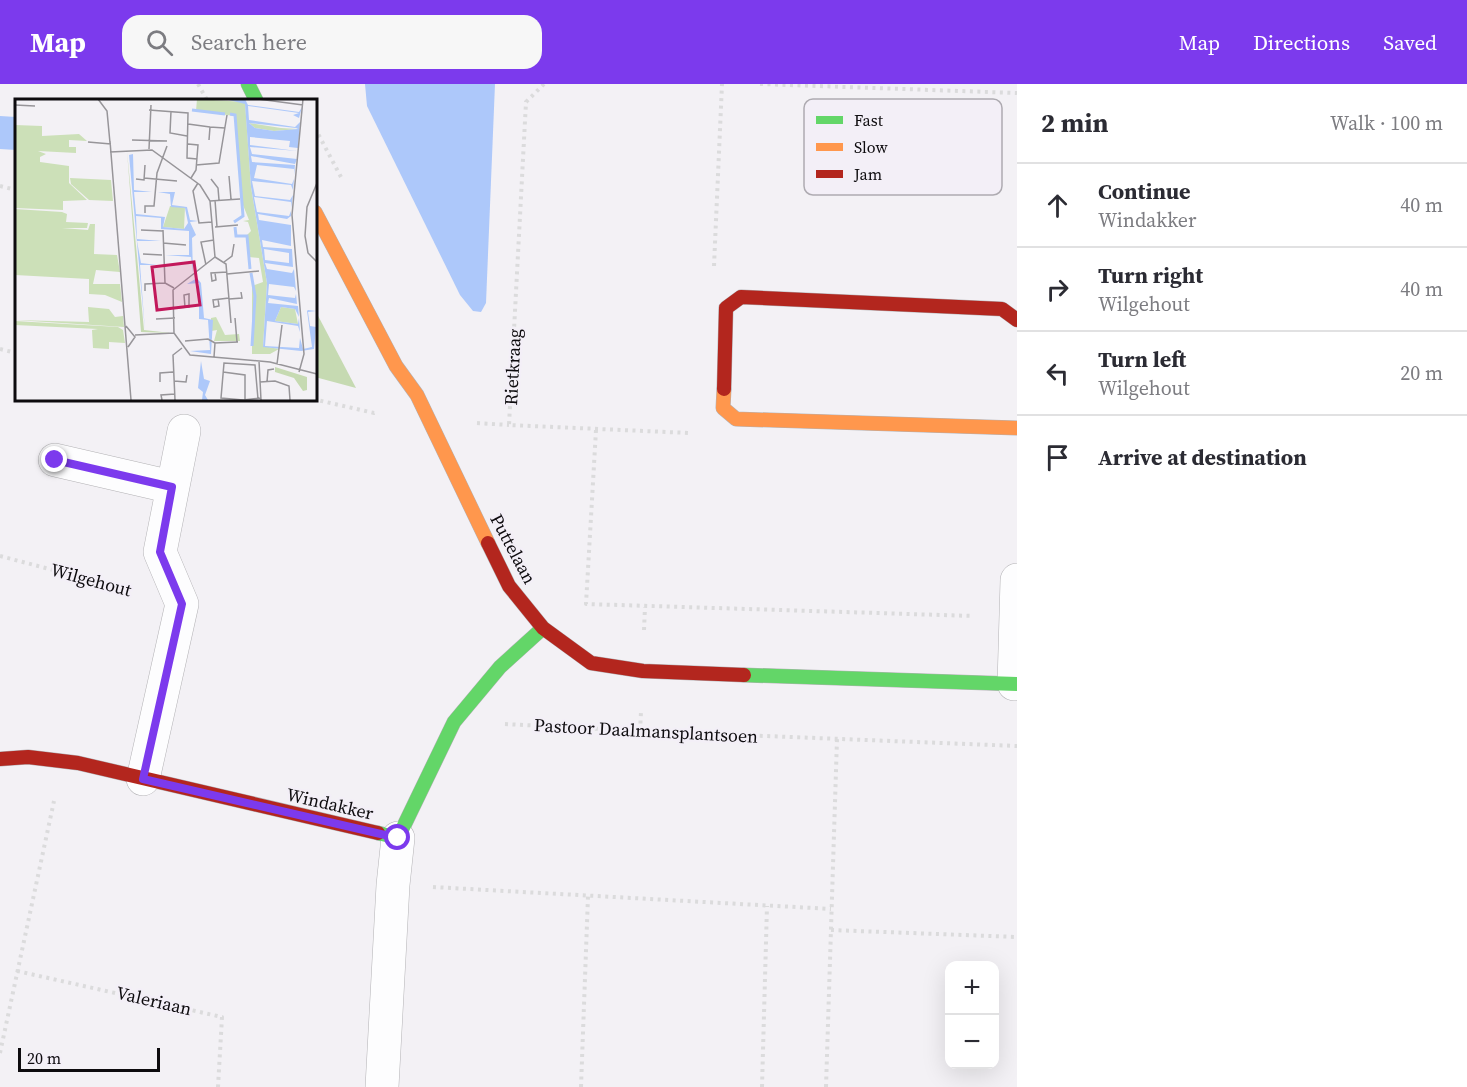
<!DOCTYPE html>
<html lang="en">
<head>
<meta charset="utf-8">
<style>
  :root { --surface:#fff; --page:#f7f7f7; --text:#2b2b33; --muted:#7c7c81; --line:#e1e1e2; --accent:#7c3aed }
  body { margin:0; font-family:"Source Serif 4",serif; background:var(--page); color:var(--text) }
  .controls { position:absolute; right:18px; bottom:18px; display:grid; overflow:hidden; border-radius:12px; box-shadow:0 6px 24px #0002 }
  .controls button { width:54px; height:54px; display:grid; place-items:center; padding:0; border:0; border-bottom:2px solid var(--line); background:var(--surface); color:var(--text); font:30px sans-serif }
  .scale { position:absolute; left:18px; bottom:15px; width:142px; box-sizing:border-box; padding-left:6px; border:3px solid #0d0b0e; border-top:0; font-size:16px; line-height:21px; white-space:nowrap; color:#0d0b0e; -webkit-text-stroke:4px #f3eff7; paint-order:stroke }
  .stop { position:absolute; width:18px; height:18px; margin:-14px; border:4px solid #7c3aed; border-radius:50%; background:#fff }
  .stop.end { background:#7c3aed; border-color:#fff; box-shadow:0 2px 6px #0008 }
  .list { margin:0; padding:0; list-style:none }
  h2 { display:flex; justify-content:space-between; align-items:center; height:78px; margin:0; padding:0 24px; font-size:26px }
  h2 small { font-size:20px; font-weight:400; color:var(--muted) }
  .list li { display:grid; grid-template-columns:39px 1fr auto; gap:18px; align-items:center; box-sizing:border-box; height:84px; padding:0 24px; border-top:2px solid var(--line) }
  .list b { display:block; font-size:22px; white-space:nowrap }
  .list p { margin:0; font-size:20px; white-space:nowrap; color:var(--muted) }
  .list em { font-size:20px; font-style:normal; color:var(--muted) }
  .icon { flex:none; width:33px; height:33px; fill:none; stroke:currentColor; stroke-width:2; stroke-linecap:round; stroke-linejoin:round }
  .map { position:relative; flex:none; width:1017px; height:1003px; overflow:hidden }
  header { display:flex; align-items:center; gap:36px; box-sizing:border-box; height:84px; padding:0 30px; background:var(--accent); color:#fff }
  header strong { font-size:28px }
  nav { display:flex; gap:33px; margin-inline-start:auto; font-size:21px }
  .search { width:420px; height:54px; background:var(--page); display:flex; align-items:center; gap:15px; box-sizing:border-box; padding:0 21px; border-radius:18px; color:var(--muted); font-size:22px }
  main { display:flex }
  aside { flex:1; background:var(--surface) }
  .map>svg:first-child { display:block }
  .forest { fill:#c6dab2 }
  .water { fill:#adc8fa }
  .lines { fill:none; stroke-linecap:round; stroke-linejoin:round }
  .street-casing { stroke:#b3b2b5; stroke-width:34 }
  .fast-casing { stroke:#b3b2b5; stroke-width:15 }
  .slow-casing { stroke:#b3b2b5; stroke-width:15 }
  .jam-casing { stroke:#b3b2b5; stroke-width:15 }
  .path { stroke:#dbdbdc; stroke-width:4; stroke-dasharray:3 4.5; stroke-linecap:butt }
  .street { stroke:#fdfdfe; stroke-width:33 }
  .fast { stroke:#63d668; stroke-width:14 }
  .slow { stroke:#ff974d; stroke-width:14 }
  .jam { stroke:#b3261e; stroke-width:14 }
  .route { stroke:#7c3aed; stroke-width:8 }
  .labels { text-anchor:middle; stroke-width:5; stroke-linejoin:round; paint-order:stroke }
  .street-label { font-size:18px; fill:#0d0b0e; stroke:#f3eff7 }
  .inset-river { fill:none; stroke:#adc8fa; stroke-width:3 }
  .inset-road { fill:none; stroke:#979599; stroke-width:1.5 }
  .view { fill:#c2185b; fill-opacity:0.15; stroke:#c2185b; stroke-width:3 }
  .inset-edge { fill:none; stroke:#0d0b0e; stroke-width:3 }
  .key { fill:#f3eff7; stroke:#aeabb1; stroke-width:1.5 }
  .key-label { font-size:16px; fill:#0d0b0e }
</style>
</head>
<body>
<header>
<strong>Map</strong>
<div class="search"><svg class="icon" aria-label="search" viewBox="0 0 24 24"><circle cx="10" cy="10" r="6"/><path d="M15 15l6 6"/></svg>Search here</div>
<nav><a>Map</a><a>Directions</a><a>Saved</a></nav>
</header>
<main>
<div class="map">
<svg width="1017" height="1003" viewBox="0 0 1017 1003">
  <rect width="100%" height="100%" fill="#f3f1f5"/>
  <path class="forest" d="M315 226 356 304 315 293Z"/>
  <g class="water">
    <path d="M365 0H495L486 219 481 228 473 227 460 211 367 22Z"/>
    <path d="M0 32 16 33V66L0 65Z"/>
  </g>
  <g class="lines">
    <g class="street-casing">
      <g id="street">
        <path d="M55 376 172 403"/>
        <path d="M1014 600 1017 496"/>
        <path d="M143 695 182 520 160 468 184 347"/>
        <path d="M382 1003 393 801 398 754"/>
      </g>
    </g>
    <g class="fast-casing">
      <g id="fast">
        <path d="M248 0 256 16"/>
        <path d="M744 591 1017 600"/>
        <path d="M378 749 398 754 454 638 500 583 543 544"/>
      </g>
    </g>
    <g class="slow-casing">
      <g id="slow">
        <path d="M315 128 396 282 417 311 488 459"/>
        <path d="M724 305 723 324 736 335 1017 344"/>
      </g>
    </g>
    <g class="jam-casing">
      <g id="jam">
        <path d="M724 305 726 224 741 213 1002 225 1017 236"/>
        <path d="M488 459 509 502 543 544 591 579 643 587 744 591"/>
        <path d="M0 675 28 673 78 679 378 749"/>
      </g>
    </g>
    <g class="path">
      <path d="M198 0 207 16"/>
      <path d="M544 0 526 18 509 341 689 349"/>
      <path d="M760 0 1017 9"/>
      <path d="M315 44 342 95"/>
      <path d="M0 102 16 106"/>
      <path d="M714 182 722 0"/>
      <path d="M0 265 16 269"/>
      <path d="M313 315 374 329 377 328"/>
      <path d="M477 339 509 341"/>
      <path d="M596 346 586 520 974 532"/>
      <path d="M0 472 129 506"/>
      <path d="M644 546 645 523"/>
      <path d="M505 640 640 647 1017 662"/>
      <path d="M640 647 641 628"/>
      <path d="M433 803 831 825"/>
      <path d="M831 846 1017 853"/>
      <path d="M17 887 222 933 218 1003"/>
      <path d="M0 969 54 717"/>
      <path d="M581 1003 588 812"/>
      <path d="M762 1003 767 822"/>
      <path d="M826 1003 837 655"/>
    </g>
    <use href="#street" class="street"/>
    <use href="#fast" class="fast"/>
    <use href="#slow" class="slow"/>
    <use href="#jam" class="jam"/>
  </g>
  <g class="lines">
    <path class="route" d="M55 376 172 403 160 468 182 520 143 695 398 754"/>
  </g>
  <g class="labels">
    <g class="street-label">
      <text transform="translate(513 283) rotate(-87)" y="6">Rietkraag</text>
      <text transform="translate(513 465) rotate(62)" y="6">Puttelaan</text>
      <text transform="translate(91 496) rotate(15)" y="6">Wilgehout</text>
      <text transform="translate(646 647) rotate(3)" y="6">Pastoor Daalmansplantsoen</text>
      <text transform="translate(330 720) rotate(13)" y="6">Windakker</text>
      <text transform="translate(154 917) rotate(13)" y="6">Valeriaan</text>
    </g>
  </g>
  <g transform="translate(15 15)">
    <rect width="302" height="302" fill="#f3f1f5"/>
    <path d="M182 0 230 3 236 88 252 184 248 247 264 250 255 255H237V187L248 183 244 159 234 158 231 137 236 132 233 123 228 122 234 121 226 101 220 17 181 12ZM234 24 266 29 283 30 259 32 240 29ZM0 26 27 27V37L64 35 72 42 54 41V48H61V54L23 52 31 55 25 58V63L54 67V84L72 101 48 102V111L0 109ZM55 79 96 81 98 102 74 101 56 85ZM155 107 170 108 169 130 148 128ZM0 110 47 113 52 115 51 123 73 124 72 129H47L73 131 75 125H80L79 155 102 156 105 173 81 171 78 185H105L107 203 90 196 74 195V180L0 176ZM73 208 94 210 100 218 108 217 109 228 0 221 74 223ZM266 208 280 210 283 225 260 222ZM201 218 210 236 224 235 225 242H199L202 231 196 232V219ZM0 222 103 228 108 231 110 244 94 243V250L78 249 77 231 83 230 0 226Z" fill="#cce0b8"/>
    <path d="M112 52 129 231 156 234 126 233ZM260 268 292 278V291L288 292 279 279 260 273Z" fill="#c6dab2"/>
    <path d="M210 0H230L233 6 284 13 287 8 284 19 278 16 284 14 233 7 234 21 280 28 285 23 283 49 274 48 275 42 235 38V46L282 52 235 48 237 55 282 60 280 65 236 57 237 63 280 66 279 76V70L242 66 239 79 277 85 279 80 278 91 276 86 237 82 240 97 275 101 278 96 276 109V103L239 98 242 113 274 117 276 112V117L272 120 243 115 244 121 276 126V147L247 141 248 148 277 150 278 168 250 164 252 170 277 174 279 170 281 192 279 188 254 185 253 196 280 199 281 195 282 205 254 199 253 204 283 207 284 218 280 210 266 208 260 222 283 225 284 219 285 233 283 227 252 222 250 247 284 249 285 239 288 250 297 248 292 212 293 211 301 212 293 213 295 227 301 228 299 250 286 252 248 248 252 184 236 88 230 5ZM234 24 281 29 283 30 259 32 240 29ZM249 150 274 154V164L250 161ZM118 55 119 91 137 93H119L121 115 150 118 148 128 169 130 173 124 170 109 156 108 155 95 143 93H160L157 106 172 108 175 121 183 122 175 123 181 136 177 139 178 174 176 158 150 156H174V132L146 130V119L121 117 122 140 146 142H122L126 164 142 166H125L130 232 114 56ZM182 179 186 184 189 219 198 221 196 255 175 252 195 251 193 221 184 220V184L172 185ZM186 262 189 280 195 282 190 296 193 301H187L188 293 183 289Z" fill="#adc8fa" fill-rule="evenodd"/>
    <path class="inset-river" d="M177 11 210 15M215 15 220 16 228 117 219 123M220 128 221 137H232L235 170M236 174 240 197 237 247"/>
    <path class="inset-road" d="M83 0 92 12 95 44M243 0 288 6M0 6 20 7M134 11 173 14 172 59 182 60M156 12 155 34 172 37M173 25 195 28M117 41 152 42M194 41 195 28 210 29M95 42 116 301M73 43 96 45M173 45 183 46 181 71 176 79M134 50 136 6M95 53 137 51 185 86 195 102 200 158 158 191 159 234M181 66 204 64 212 16M214 77 216 100M129 79 162 82M121 80 129 81 130 66M196 80 203 89 204 101M183 84 178 92 184 124 197 123M302 84 292 108 290 137 293 154 302 163M200 101 202 128M195 102 225 100M130 114V107H139L142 74 152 47M200 128 223 126M126 131 148 132M148 131 150 184 159 189M148 144 171 146M128 155 147 156M200 158 211 165 216 224M209 163 217 157 219 145M191 166 186 143 199 141M200 174 201 181 197 182 196 174 212 173M212 175 244 172M130 192V185L150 184M203 200 204 207 199 208 198 201 214 199M214 200 227 199 226 193M159 209 174 208V195L169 196 170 208M220 219 222 243M141 220 160 219M111 227 120 238 113 248M159 234 175 256 255 263 302 275M120 236 159 234M170 242 193 240 200 244M199 258 200 244 223 243M244 262 246 301M262 265 267 226M208 273 230 276V301M284 273 289 255 277 116 288 0M159 282 171 283 172 276M145 283V274L158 273M245 283 260 282 274 287 275 301M252 283 253 271 259 270M243 300 240 266 209 264 206 299 228 301 246 299M147 301 146 296 160 295M160 301 158 256 167 249"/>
    <path class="view" d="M179 163 185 206 142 211 137 168Z"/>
    <rect width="302" height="302" class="inset-edge"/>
  </g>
  <rect x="804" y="15" width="198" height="96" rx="9" class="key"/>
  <rect x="816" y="32" width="27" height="8" fill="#63d668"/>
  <rect x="816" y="59" width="27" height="8" fill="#ff974d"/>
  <rect x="816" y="86" width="27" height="8" fill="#b3261e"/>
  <g class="key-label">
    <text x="854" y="42">Fast</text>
    <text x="854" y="69">Slow</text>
    <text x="854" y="96">Jam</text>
  </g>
</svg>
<div class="controls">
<button>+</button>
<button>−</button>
</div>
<div class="scale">20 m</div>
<div class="stop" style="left:398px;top:754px"></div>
<div class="stop end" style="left:55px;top:376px"></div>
</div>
<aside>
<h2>2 min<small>Walk · 100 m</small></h2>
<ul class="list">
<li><svg class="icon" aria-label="ahead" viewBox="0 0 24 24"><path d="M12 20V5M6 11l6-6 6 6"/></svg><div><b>Continue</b><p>Windakker</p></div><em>40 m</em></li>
<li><svg class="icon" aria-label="right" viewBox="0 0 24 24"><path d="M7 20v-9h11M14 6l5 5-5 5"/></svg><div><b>Turn right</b><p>Wilgehout</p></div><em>40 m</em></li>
<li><svg class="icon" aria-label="left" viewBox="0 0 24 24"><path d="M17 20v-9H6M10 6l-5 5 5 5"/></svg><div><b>Turn left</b><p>Wilgehout</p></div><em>20 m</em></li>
<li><svg class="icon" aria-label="arrive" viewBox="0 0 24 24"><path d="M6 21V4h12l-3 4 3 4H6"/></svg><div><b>Arrive at destination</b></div></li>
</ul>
</aside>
</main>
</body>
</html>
